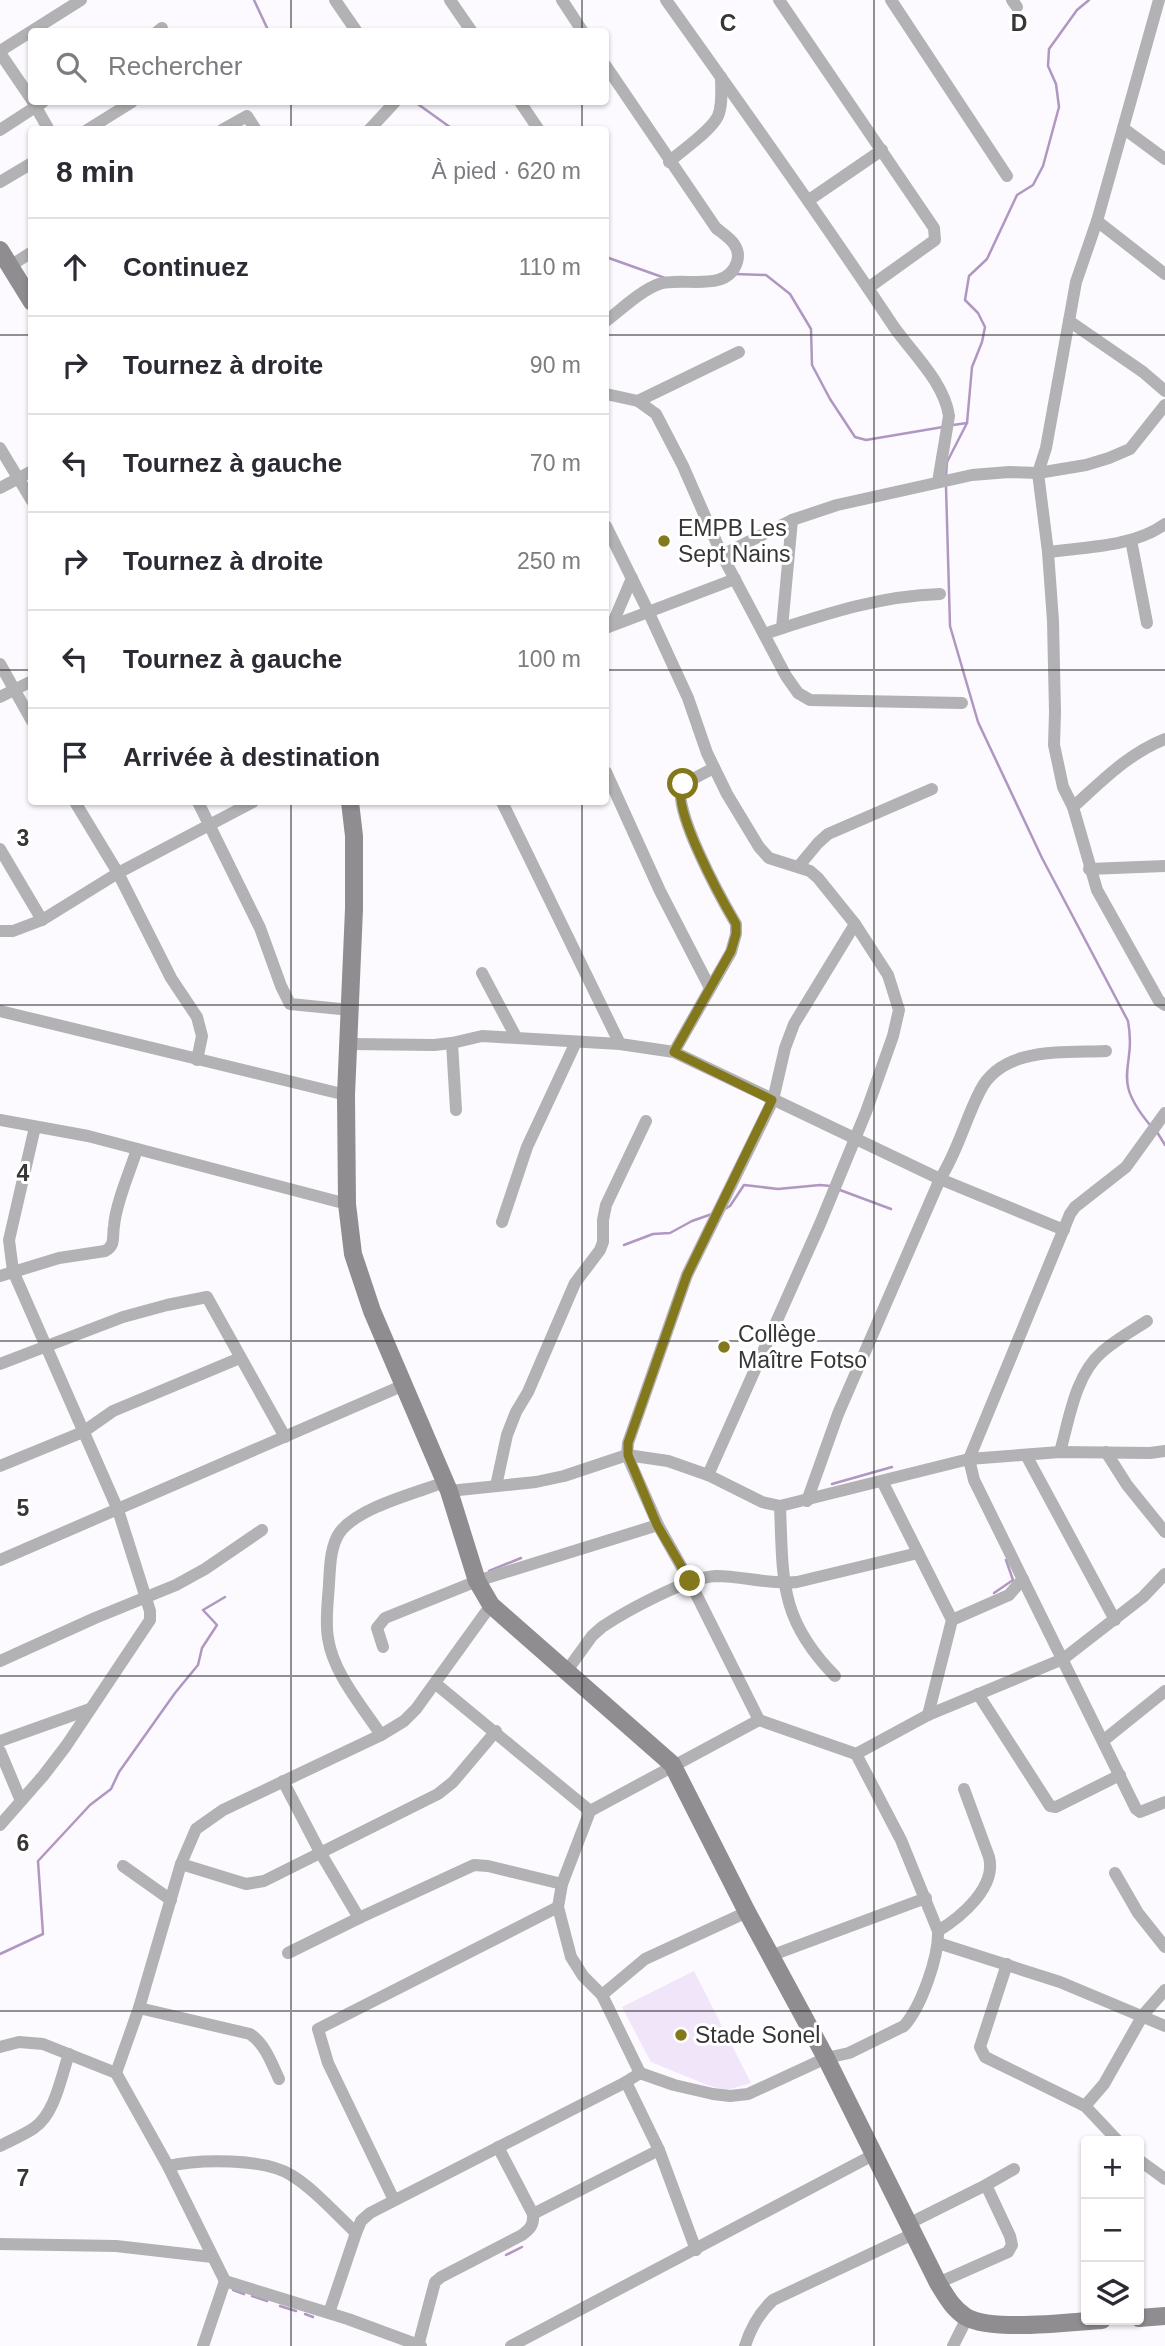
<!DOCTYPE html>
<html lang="fr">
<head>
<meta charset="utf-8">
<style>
  :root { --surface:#fff; --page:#f2f2f3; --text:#2b2b33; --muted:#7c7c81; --line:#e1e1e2 }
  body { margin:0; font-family:Arial,sans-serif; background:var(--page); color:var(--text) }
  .controls { position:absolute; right:21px; bottom:21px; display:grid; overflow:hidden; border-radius:7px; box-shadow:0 2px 5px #0004 }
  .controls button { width:63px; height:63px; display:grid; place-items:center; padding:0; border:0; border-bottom:2px solid var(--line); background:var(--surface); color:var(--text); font:35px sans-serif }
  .stop { position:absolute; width:21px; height:21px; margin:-16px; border:5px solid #84781c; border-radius:50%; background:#fff }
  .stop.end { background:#84781c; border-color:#fff; box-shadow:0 2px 7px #0008 }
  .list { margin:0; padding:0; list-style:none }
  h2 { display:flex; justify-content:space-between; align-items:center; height:91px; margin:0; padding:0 28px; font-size:30px }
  h2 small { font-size:23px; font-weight:400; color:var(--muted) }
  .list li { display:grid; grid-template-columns:46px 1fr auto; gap:21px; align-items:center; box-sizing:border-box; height:98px; padding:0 28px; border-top:2px solid var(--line) }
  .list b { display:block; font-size:26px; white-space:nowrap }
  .list em { font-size:23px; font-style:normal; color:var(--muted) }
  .icon { flex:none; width:38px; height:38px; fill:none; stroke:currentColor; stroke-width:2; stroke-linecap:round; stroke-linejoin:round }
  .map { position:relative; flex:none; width:1165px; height:2346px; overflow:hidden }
  .search { position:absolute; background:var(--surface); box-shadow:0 2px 5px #0004; left:28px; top:28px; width:581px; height:77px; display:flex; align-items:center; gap:18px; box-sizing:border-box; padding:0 24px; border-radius:7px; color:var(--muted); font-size:26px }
  .panel { position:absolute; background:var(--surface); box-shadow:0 2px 5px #0004; left:28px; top:126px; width:581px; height:679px; border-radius:7px }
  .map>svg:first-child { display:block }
  .green { fill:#f1e5fa }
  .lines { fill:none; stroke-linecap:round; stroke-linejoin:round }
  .stream { stroke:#b097c2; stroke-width:2.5 }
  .street { stroke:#b2b1b3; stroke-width:12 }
  .secondary { stroke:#8f8d90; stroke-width:18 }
  .route { stroke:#84781c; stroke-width:9 }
  .grid { fill:none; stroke:#373637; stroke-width:2; stroke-opacity:0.55 }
  .poi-dot { fill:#84781c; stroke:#fff; stroke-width:2.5 }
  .labels { text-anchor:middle; stroke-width:6; stroke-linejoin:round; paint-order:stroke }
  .poi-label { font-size:23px; fill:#373637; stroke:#fff; text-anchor:start }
  .grid-label { font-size:23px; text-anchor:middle; font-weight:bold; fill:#373637; stroke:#fff; stroke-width:6; stroke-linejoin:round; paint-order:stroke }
</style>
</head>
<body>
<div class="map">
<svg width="1165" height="2346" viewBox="0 0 1165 2346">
  <rect width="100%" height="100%" fill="#fcfafe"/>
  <path class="green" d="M694 1971 751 2083 727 2090 710 2086 651 2062 622 2007Z"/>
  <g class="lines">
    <g class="stream">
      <path d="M254 0 269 32"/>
      <path d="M415 102 454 130"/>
      <path d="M606 257 665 278"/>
      <path d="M735 274 766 275 790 294 811 329 812 365 830 399 855 437 866 440 943 427"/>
      <path d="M953 425 967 423"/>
      <path d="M946 476 947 462 967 423 972 367 982 342 985 327 978 313 965 300 969 276 987 259 1017 195 1033 185 1043 166 1059 107 1056 84 1048 66 1049 49 1077 10 1089 0"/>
      <path d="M946 487 950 626 978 722 1042 858 1128 1021C1137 1070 1109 1076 1150 1125"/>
      <path d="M1157 1132 1165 1145"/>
      <path d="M840 1190 891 1209"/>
      <path d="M725 1209 730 1206 744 1185 778 1189 820 1185 831 1186"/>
      <path d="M624 1245 653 1234 670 1233 692 1221 712 1214"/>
      <path d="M832 1484 892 1467"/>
      <path d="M489 1571 521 1558"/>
      <path d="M994 1593 1013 1580 1006 1560"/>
      <path d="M0 1954 43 1934 38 1861 90 1805 111 1789 119 1772 175 1693 198 1665 202 1648 217 1625 203 1610 225 1597"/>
      <path d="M506 2255 522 2247"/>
      <path d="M233 2290 244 2294"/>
      <path d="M252 2296 267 2301"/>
      <path d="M280 2306 296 2311"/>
      <path d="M305 2314 313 2317"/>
    </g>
    <g class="street">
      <path d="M335 0 357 32"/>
      <path d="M450 0 472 32"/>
      <path d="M562 0 583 32"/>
      <path d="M666 0C743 108 820 216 894 327 913 354 944 382 949 416L938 482"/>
      <path d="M779 0 934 228 935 240 868 288"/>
      <path d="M891 0 1007 176"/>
      <path d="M1012 0 1017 7"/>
      <path d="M1159 0 1097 221 1076 282 1046 448 1038 473 1048 552 1053 621 1055 712 1054 745 1063 787 1073 807 1097 890 1159 1001 1165 1005"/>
      <path d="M157 32 162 28"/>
      <path d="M0 51 81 0"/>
      <path d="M0 53 32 100"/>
      <path d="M606 66 716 228C727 237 742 245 737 262 727 294 682 276 659 284 640 291 622 309 606 321"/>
      <path d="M33 102 49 130"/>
      <path d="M520 102 539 130"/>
      <path d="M1123 128 1165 159"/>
      <path d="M0 130 43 102"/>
      <path d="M87 130 132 102"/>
      <path d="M222 130 247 116 256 130"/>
      <path d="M369 130 395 102"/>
      <path d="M669 162C682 150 711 131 718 116 723 104 721 89 721 77"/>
      <path d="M0 182 32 163"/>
      <path d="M809 200 882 150"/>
      <path d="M1097 221 1165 274"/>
      <path d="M10 266 32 252"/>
      <path d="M1069 321 1143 372 1165 391"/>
      <path d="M606 394 638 401 656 414 683 466 722 555 786 676 798 693 810 700 962 703"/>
      <path d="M638 401 739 352"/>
      <path d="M0 448 32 501"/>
      <path d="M0 488 32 471"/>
      <path d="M606 526 648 611 688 698 707 753 727 794 759 847 769 858 810 871 818 878 855 924 888 975 899 1010 893 1036 866 1112 820 1224 708 1475"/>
      <path d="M1131 540 1147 623"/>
      <path d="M1048 552C1086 547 1133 547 1165 524"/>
      <path d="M722 555 792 520 837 505 972 475 1009 472 1038 473 1086 465 1109 458 1130 449 1165 405"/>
      <path d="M612 625 632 578"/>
      <path d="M606 628 735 579"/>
      <path d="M782 628 792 520"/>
      <path d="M764 634C823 615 877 596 940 594"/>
      <path d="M0 664 32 721"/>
      <path d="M0 697 32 681"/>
      <path d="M606 772 660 891 710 988"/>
      <path d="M75 802 118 873 171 978 197 1017 202 1036 197 1060"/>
      <path d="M198 802 260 928 281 986 290 1004 351 1010"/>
      <path d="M502 802 620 1044"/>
      <path d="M1073 807C1102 781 1129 753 1165 739"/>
      <path d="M0 849 42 920 118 873 253 802"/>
      <path d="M798 867 818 843 828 834 932 789"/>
      <path d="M1089 869 1165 866"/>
      <path d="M0 931H13L42 920"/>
      <path d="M482 973 516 1037"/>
      <path d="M0 1011 346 1095"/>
      <path d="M452 1043 456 1110"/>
      <path d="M350 1044 434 1045 452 1043 482 1036 620 1044 674 1052 940 1179 1064 1230"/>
      <path d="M674 1052 731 952 736 934V924C723 902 668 803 683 784L714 768"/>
      <path d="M1165 1113 1126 1167 1075 1207 1070 1214 969 1459 974 1480 1136 1809 1140 1812 1165 1802"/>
      <path d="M0 1120 88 1136 347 1204"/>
      <path d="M502 1222 527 1147 576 1042"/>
      <path d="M0 1276 59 1258 105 1251C116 1245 112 1237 114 1226 116 1202 130 1172 137 1149"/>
      <path d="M0 1364 123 1317 167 1305 207 1297 285 1437"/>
      <path d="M1060 1452C1069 1420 1075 1375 1102 1352 1115 1340 1132 1331 1147 1321"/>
      <path d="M1106 1452 1127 1485 1165 1532"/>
      <path d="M1026 1455 1115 1620"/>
      <path d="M0 1466 83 1432 113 1411 240 1358"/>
      <path d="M882 1481 952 1620 928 1715"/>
      <path d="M496 1486 507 1435 516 1412 528 1392 575 1283 600 1250 603 1242V1220L606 1205 646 1121"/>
      <path d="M449 1491 536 1482 564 1476 627 1455 668 1461 708 1475 762 1502 780 1506 969 1459 1060 1452 1150 1453 1165 1451"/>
      <path d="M807 1501 838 1414 940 1179C958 1151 965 1120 980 1091 1002 1046 1064 1053 1106 1051"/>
      <path d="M780 1506C783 1580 779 1619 835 1676"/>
      <path d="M0 1560 404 1385"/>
      <path d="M952 1620 1009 1595 1023 1579"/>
      <path d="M383 1647 377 1628 385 1618 477 1581 658 1525"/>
      <path d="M0 1661 95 1618 176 1585 205 1569 262 1530"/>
      <path d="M566 1672 592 1636 602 1627C626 1611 688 1577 716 1576 743 1576 770 1585 797 1582L918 1553"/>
      <path d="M436 1684 590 1811 759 1720 856 1754 901 1840 938 1931C939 1957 921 2007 904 2026L849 2053 826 2058 748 2094 730 2096 713 2094 674 2085 640 2073"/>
      <path d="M978 1694 1050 1806 1056 1807 1120 1775"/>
      <path d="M759 1720 690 1582 658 1525 627 1455 628 1443 687 1275 773 1100 785 1048 794 1024 855 924"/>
      <path d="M381 1735C362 1706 333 1673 328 1638 325 1620 328 1602 329 1584 330 1568 330 1546 340 1532 359 1507 416 1493 445 1482"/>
      <path d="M1104 1740 1165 1691"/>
      <path d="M0 1741 90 1709"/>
      <path d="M0 1751 21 1801"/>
      <path d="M856 1754 928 1715 1063 1659 1143 1597 1165 1574"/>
      <path d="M283 1781 320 1852 359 1918"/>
      <path d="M590 1811 562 1884 558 1907 571 1957 583 1976 602 1995"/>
      <path d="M0 1825 43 1776 66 1746 150 1620V1611L118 1510 13 1271 9 1240 35 1127"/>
      <path d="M181 1864 246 1884 264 1881 438 1794 453 1782 496 1731"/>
      <path d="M123 1866 171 1900"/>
      <path d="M1115 1873 1138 1913 1165 1947"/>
      <path d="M938 1931C961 1917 997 1887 989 1857L964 1789"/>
      <path d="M938 1943 1060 1982 1165 2026"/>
      <path d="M288 1953 359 1918 474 1865 488 1866 562 1884"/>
      <path d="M770 1956 926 1898"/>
      <path d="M1007 1964 980 2047 985 2057 1085 2106 1118 2141"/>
      <path d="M139 2008 250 2034C265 2044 271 2062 279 2079"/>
      <path d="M0 2047 19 2042 43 2044 116 2073 168 2166 225 2281 348 2319 421 2346"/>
      <path d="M116 2073 139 2008 181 1864 196 1829 223 1810 381 1735 404 1721 416 1709 491 1605"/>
      <path d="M626 2082 659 2150 696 2250"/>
      <path d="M1085 2106 1104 2084 1143 2015 1165 1990"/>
      <path d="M0 2146C11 2140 24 2135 34 2128 55 2114 61 2077 69 2054"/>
      <path d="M1139 2160 1165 2179"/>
      <path d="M168 2166C199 2159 264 2158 291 2175 313 2188 338 2216 356 2233"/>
      <path d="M394 2200 328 2063 318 2029 558 1907"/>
      <path d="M533 2214 659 2150"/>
      <path d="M908 2224 986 2185"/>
      <path d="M0 2244 116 2246 212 2257"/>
      <path d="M938 2283 1008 2252 1012 2245 1010 2236 986 2185 1014 2169"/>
      <path d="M329 2313 356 2233 361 2221 370 2213 626 2082 640 2073 602 1995 645 1959 747 1912"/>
      <path d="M203 2346 225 2281"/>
      <path d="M418 2346 435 2282 441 2277 522 2235C530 2229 534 2225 533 2214L498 2147"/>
      <path d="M511 2346 875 2154"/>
      <path d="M745 2346C751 2327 759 2313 773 2300L913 2234"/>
      <path d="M953 2346 967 2318"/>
    </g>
    <g class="secondary">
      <path d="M0 250 32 302"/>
      <path d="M350 802 354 836V909L346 1095 347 1204 353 1254 372 1311 449 1491 477 1581 491 1605 672 1764 747 1912 826 2058 938 2283C946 2296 953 2309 966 2317 992 2332 1070 2322 1102 2320"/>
      <path d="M1139 2318 1165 2316"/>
    </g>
  </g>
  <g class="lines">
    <path class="route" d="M683 784C668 803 723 902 736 924V934L731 951 674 1052 772 1100 687 1275 628 1443V1455L657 1525 690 1581"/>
  </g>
  <path class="grid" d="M291 0V32M582 0V32M874 0V2346M291 102V130M582 102V130M0 335H32M606 335H1165M0 670H32M606 670H1165M291 802V2346M582 802V2346M0 1005H1165M0 1341H1165M0 1676H1165M0 2011H1165"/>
  <g class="poi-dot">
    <circle cx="664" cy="541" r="7"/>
    <circle cx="724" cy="1347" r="7"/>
    <circle cx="681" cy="2035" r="7"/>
  </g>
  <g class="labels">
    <g class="poi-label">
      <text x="678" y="536">EMPB Les<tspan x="678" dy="26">Sept Nains</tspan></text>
      <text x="738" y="1342">Collège<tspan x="738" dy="26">Maître Fotso</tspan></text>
      <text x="695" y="2043">Stade Sonel</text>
    </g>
  </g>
  <g class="grid-label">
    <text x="728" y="31">C</text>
    <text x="1019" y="31">D</text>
    <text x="23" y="846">3</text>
    <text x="23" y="1181">4</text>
    <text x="23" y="1516">5</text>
    <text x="23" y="1851">6</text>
    <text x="23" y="2186">7</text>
  </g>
</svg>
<div class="controls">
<button>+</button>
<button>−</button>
<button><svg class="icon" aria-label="layers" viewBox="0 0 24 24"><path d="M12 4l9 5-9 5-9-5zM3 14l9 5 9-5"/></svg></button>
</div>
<div class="stop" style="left:683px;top:784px"></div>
<div class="stop end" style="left:690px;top:1581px"></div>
<div class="search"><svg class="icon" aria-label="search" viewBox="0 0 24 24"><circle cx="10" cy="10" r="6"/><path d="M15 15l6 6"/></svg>Rechercher</div>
<section class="panel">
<h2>8 min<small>À pied · 620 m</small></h2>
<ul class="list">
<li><svg class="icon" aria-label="ahead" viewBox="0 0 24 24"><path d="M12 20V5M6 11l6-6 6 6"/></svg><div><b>Continuez</b></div><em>110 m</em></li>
<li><svg class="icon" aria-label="right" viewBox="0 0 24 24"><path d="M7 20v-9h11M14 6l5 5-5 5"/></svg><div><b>Tournez à droite</b></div><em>90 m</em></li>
<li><svg class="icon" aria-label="left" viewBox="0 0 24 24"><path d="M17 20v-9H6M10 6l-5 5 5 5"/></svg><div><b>Tournez à gauche</b></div><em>70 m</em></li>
<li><svg class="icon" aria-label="right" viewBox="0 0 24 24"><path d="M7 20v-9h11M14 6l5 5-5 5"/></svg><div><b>Tournez à droite</b></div><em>250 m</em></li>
<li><svg class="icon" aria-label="left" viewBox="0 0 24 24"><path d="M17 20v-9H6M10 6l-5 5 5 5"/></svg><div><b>Tournez à gauche</b></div><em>100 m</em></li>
<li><svg class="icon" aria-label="arrive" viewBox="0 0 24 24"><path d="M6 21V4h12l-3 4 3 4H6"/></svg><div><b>Arrivée à destination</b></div></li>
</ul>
</section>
</div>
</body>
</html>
